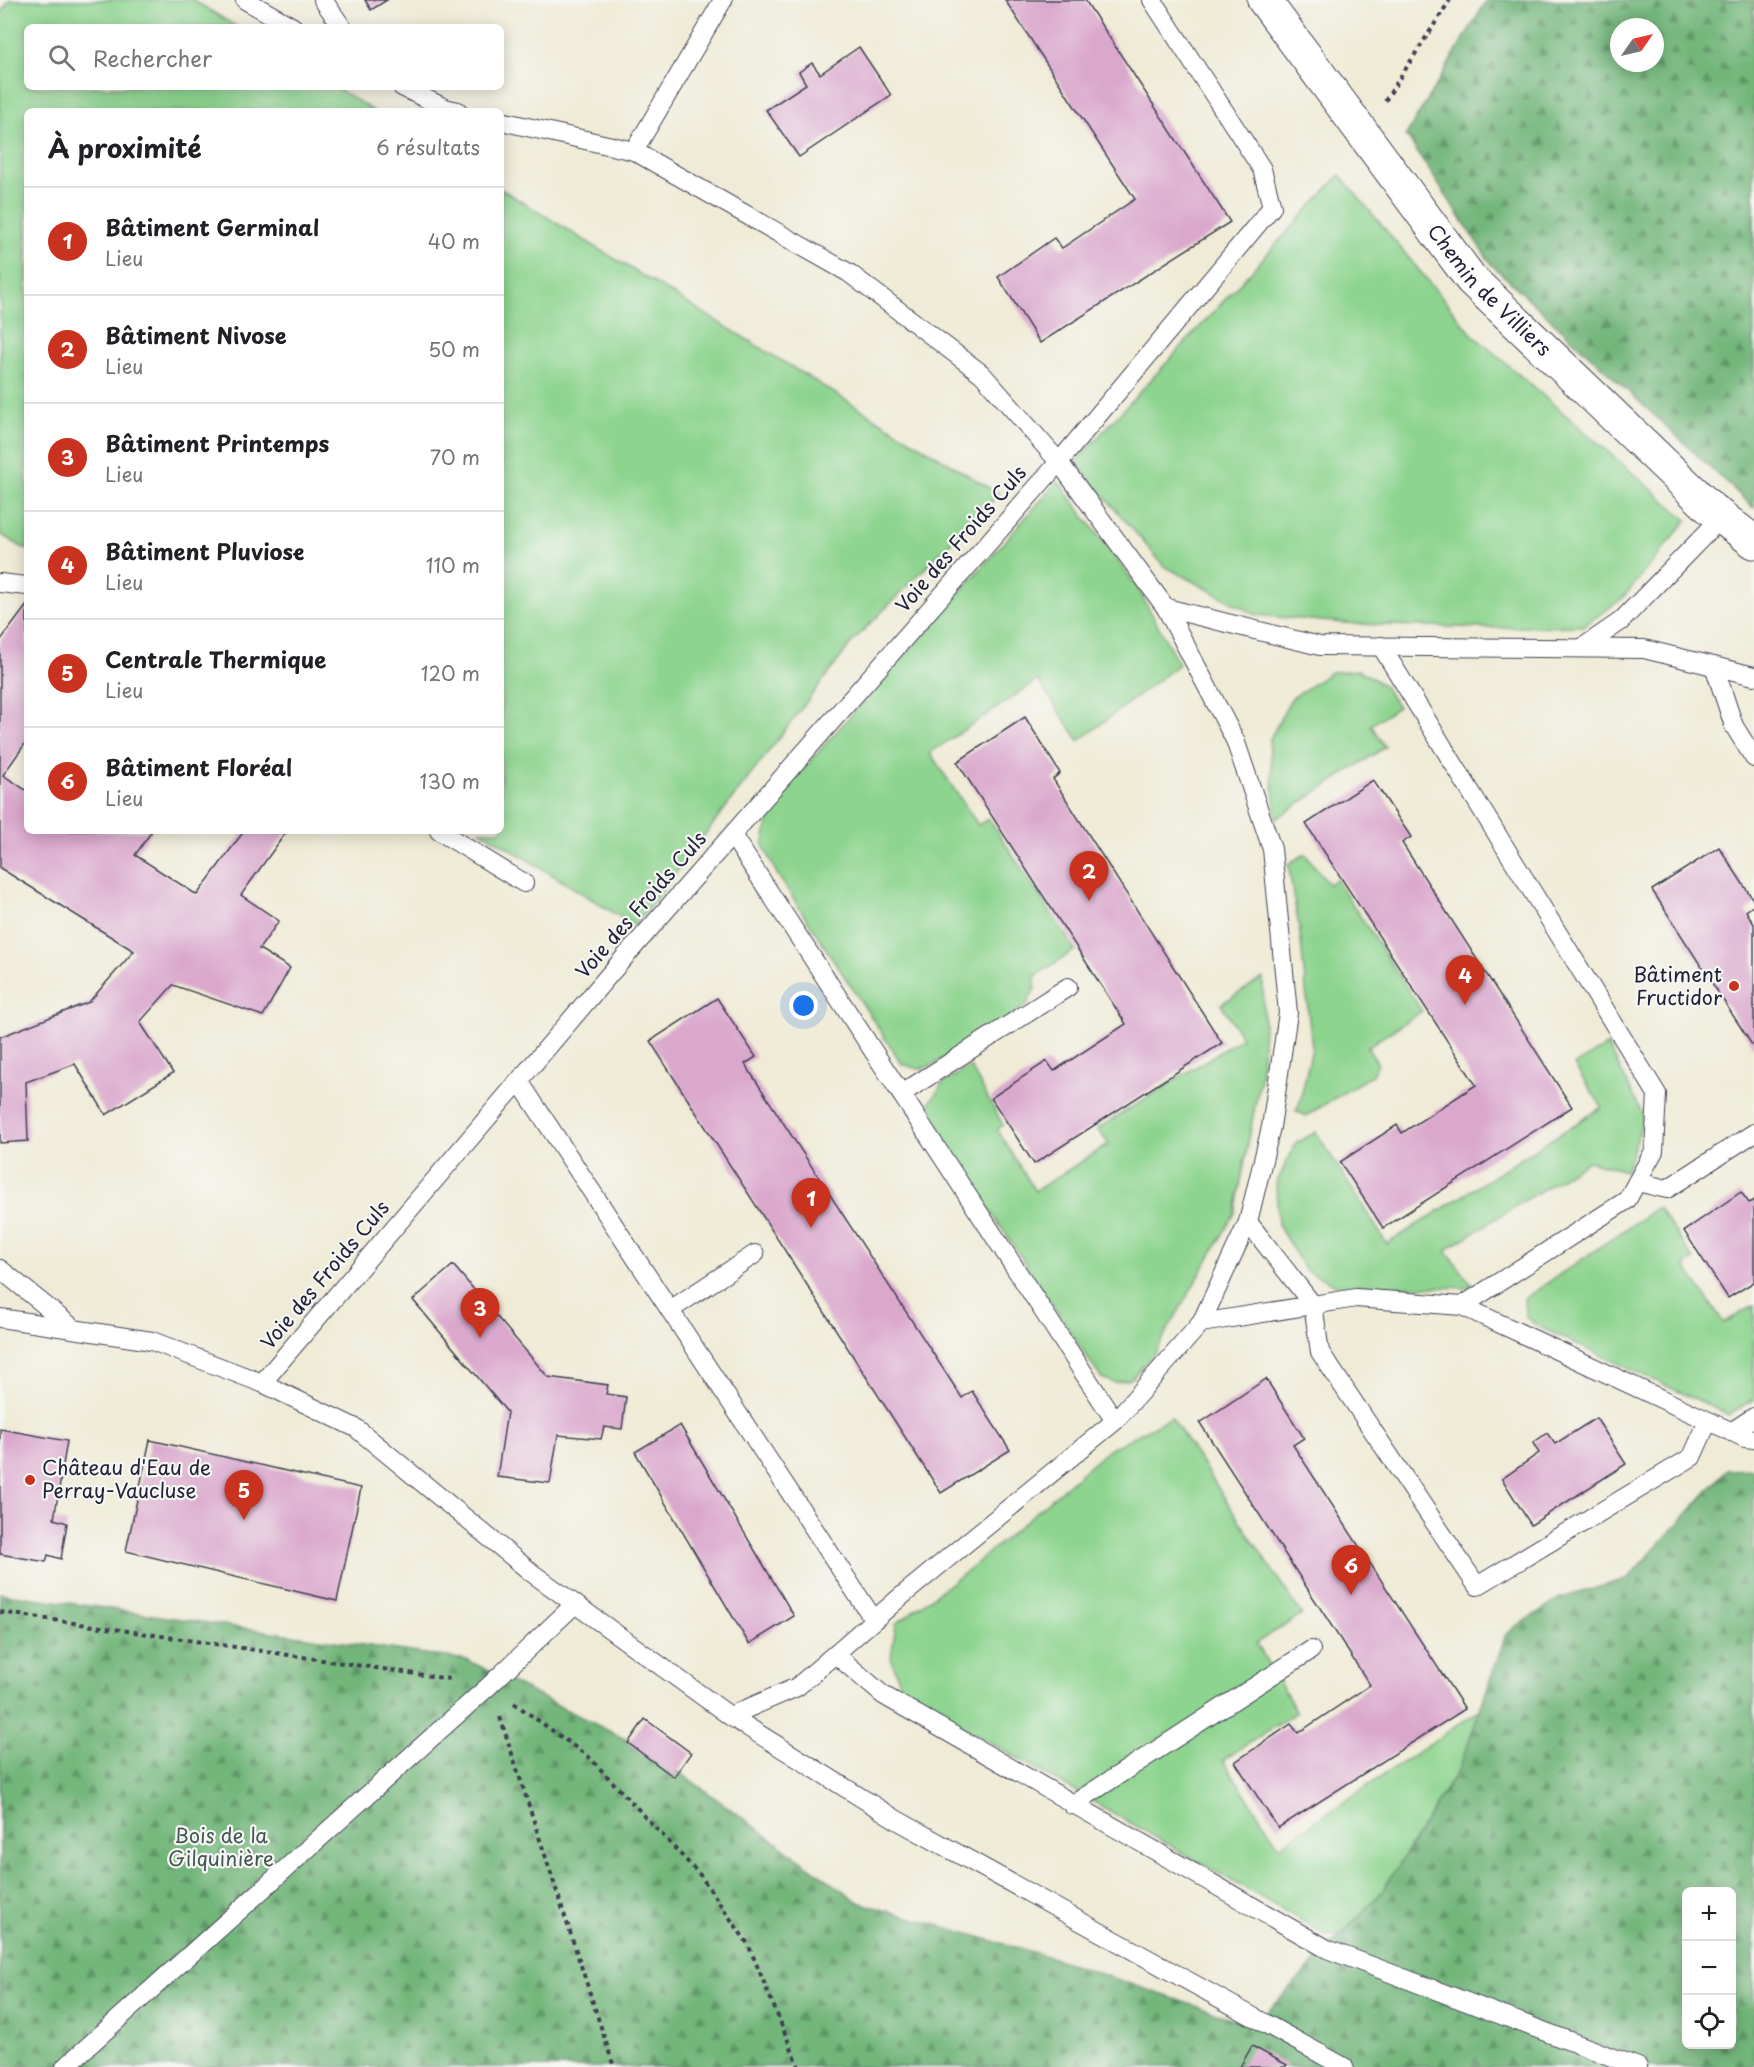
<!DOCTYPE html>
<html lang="fr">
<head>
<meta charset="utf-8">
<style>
  :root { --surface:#fff; --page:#f2f2f2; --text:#202124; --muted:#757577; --line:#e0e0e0; --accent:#c8321e }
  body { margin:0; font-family:"Playpen Sans",sans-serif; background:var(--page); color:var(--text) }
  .controls { position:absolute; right:18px; bottom:18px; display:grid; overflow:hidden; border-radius:9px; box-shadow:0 3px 15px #0003 }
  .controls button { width:54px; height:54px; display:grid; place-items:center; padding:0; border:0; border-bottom:2px solid var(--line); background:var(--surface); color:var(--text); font:30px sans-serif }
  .compass { position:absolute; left:1610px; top:18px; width:54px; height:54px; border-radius:50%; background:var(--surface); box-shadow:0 3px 15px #0003; rotate:56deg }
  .you { position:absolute; left:804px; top:1006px; width:21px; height:21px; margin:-15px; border:4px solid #fff; border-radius:50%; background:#1a73e8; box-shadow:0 0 0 9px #1a73e833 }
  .badge { display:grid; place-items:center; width:39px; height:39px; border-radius:50%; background:var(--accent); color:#fff; font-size:20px; font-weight:700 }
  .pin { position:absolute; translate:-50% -50px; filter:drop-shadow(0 2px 3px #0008) }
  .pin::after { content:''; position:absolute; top:32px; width:21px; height:18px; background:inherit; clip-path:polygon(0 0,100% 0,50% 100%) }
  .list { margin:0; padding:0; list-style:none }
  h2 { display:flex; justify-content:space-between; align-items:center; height:78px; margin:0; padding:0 24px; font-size:26px }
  h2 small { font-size:20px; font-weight:400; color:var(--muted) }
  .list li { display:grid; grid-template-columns:39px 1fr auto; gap:18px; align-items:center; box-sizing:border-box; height:108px; padding:0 24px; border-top:2px solid var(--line) }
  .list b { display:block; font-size:22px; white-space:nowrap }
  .list p { margin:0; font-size:20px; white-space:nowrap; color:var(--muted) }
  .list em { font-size:20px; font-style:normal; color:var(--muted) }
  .icon { flex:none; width:33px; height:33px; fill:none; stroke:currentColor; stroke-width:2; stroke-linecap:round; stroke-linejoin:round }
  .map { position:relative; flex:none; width:1754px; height:2067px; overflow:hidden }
  .search { position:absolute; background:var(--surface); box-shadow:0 3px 15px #0003; left:24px; top:24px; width:480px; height:66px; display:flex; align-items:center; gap:15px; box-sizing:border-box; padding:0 21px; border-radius:9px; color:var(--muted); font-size:22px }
  .panel { position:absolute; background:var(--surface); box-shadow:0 3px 15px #0003; left:24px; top:108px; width:480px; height:726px; border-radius:9px }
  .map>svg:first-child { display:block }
  .grass { fill:#8dd48f; stroke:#587b65; stroke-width:1.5 }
  .forest { fill:url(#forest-firs); stroke:#4a6c5a; stroke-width:1.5; fill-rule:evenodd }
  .building { fill:#daa8cd }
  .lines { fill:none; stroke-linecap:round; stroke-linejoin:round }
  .service-casing { stroke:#414052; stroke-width:20 }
  .minor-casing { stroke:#414052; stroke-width:35 }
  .path { stroke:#414052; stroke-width:4; stroke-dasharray:4.5 4.5; stroke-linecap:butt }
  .service { stroke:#fff; stroke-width:18 }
  .minor { stroke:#fff; stroke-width:33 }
  .poi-dot { fill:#c8321e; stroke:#f6f6f2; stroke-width:2 }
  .labels { text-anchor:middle; stroke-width:4.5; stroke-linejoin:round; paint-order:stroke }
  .street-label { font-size:20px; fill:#22223b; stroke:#f6f6f2 }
  .poi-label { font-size:20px; fill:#22223b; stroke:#f6f6f2; text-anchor:end }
  .park-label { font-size:20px; fill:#425754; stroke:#f6f6f2 }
</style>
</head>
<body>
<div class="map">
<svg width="1754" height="2067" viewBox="0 0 1754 2067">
  <defs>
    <pattern id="forest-firs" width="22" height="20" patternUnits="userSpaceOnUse" patternTransform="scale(1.5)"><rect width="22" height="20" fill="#72b67a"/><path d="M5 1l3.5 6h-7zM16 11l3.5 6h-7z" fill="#5d9465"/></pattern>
  </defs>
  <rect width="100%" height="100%" fill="#f6f6f2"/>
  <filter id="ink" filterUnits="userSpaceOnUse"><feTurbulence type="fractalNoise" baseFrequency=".0167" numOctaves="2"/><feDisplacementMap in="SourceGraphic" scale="12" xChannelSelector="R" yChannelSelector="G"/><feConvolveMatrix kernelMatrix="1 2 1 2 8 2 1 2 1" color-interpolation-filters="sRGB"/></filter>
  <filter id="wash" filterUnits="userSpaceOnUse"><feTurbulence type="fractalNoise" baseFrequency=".008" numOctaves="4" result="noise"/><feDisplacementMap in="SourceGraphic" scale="24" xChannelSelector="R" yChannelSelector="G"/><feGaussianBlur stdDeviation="1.35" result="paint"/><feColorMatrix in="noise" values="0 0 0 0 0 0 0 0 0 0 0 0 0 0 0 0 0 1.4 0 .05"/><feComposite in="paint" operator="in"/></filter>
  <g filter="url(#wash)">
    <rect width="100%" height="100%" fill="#efebd6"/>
    <g class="grass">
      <path d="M9 0H193L237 27H27V87H335L374 111H27V550L0 534V15Z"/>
      <path d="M1340 175 1472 334 1687 520 1622 599 1583 626 1487 628 1356 624 1256 615 1164 566 1075 462Z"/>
      <path d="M501 189 999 494 854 640 635 926 481 831H501Z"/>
      <path d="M1058 481 1137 587 1179 664 1079 741 1038 680 930 753 978 825 989 819 1075 950 1035 976V988L1026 1006 934 1065 919 1069 902 1064 777 874 763 845 769 819 783 792Z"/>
      <path d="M1359 670 1383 685 1398 707 1371 725 1385 747 1276 819 1269 741 1291 699 1331 672Z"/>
      <path d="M1305 854 1329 884 1336 879 1422 1011 1367 1047 1378 1064 1372 1075 1306 1116 1296 1111 1300 1102 1312 1048 1300 933 1288 864Z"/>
      <path d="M1263 978 1264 1028 1261 1074 1235 1213 1155 1352 1131 1379 1115 1383 1101 1378 924 1111 943 1083 970 1066 1003 1125 997 1130 1035 1191 1109 1144 1097 1129 1242 1038 1221 1004Z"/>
      <path d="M1608 1045 1644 1117 1626 1171 1588 1161 1446 1250 1474 1288 1336 1285 1305 1270 1278 1225 1276 1184 1296 1143 1316 1132 1387 1244 1602 1107 1574 1065Z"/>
      <path d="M1658 1207 1694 1260 1685 1266 1724 1323 1754 1305V1399L1729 1415 1535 1325 1525 1315 1524 1299Z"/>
      <path d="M1171 1417 1302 1615 1256 1643 1297 1712 1223 1760 1279 1846 1480 1710 1460 1767 1382 1892 1340 1936 1325 1934 903 1693 891 1657 896 1624 971 1568 1108 1450Z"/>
    </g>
    <g class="forest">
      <path d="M1487 0H1754V508L1491 264 1406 135ZM1619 27H1655V63H1619Z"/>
      <path d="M1754 1469V2067H0V1593L467 1660 653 1753 860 1903 1057 1959 1254 2026 1382 1892 1460 1767 1506 1634 1558 1599 1627 1579 1727 1470ZM1686 1892H1732V2044H1686Z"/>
    </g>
    <g id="blocks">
      <g class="building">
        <path d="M365 0H387L371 10Z"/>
        <path d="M1005 0H1085L1230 222 1040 343 998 277 1054 238 1062 248 1135 199Z"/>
        <path d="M859 47 891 95 799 157 766 110 806 84 799 72 812 63 820 74Z"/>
        <path d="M27 605V741L3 775 27 791V831H152L135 855 197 895 244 831H287L241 895 279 921 259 949 290 968 263 1016 173 985 140 1022 173 1073 106 1115 75 1064 26 1082 28 1141 0 1143V1037L89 1002 134 951 0 868V641Z"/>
        <path d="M1025 717 1060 773 1053 779 1222 1043 1034 1164 991 1098 1047 1061 1054 1071 1126 1024 957 762Z"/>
        <path d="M1373 780 1411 837 1402 843 1572 1107 1383 1228 1340 1162 1397 1125 1402 1133 1476 1085 1306 824Z"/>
        <path d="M1719 847 1754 901V905L1746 911 1754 924V1048L1652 890Z"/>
        <path d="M717 998 756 1057 745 1064 962 1398 972 1391 1010 1450 941 1493 650 1041Z"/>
        <path d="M1741 1192 1749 1203 1754 1200V1282L1728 1298 1684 1231Z"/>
        <path d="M453 1265 548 1377 608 1385 606 1394 626 1397 622 1429 604 1427 601 1439 558 1435 550 1483 497 1477 507 1412 413 1300Z"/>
        <path d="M1266 1379 1304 1438 1293 1445 1465 1709 1278 1828 1235 1762 1291 1724 1298 1733 1370 1685 1200 1423Z"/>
        <path d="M1596 1418 1626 1464 1531 1525 1502 1479 1539 1453 1533 1443 1547 1433 1555 1444Z"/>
        <path d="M680 1425 794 1616 749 1644 635 1452Z"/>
        <path d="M0 1429 67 1441 54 1519 67 1523 61 1559 48 1555 46 1562 0 1554Z"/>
        <path d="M150 1440 361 1488 337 1601 126 1551Z"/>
        <path d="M645 1719 691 1753 674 1777 628 1743Z"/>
        <path d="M1252 2046 1287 2065 1285 2067H1240Z"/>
      </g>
    </g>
  </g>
  <g filter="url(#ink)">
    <use href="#blocks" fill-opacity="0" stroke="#414052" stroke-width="1.5"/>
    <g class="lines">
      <g class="service-casing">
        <g id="service">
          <path d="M245 0 293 27"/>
          <path d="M323 0 342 27"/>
          <path d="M402 87 445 108 458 111"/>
          <path d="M501 121 634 151 849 273 982 374 1059 462 1166 608 1235 740 1272 849 1288 1013 1271 1127 1248 1222 1201 1323 1115 1421 898 1599 797 1687 730 1716"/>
          <path d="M634 151 723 0"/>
          <path d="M0 583 27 586"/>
          <path d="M1166 608 1320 646 1644 649 1754 676"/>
          <path d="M1381 646 1657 1094 1654 1151 1627 1200 1462 1306"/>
          <path d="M1582 648 1621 621 1722 517"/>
          <path d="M1714 666 1734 726 1754 758"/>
          <path d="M439 831 524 883"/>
          <path d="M732 835 1115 1421"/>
          <path d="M519 1081 874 1620"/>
          <path d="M901 1094 1068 987"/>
          <path d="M1637 1182 1667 1189 1754 1133"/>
          <path d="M1248 1222 1313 1305 1320 1352 1477 1586 1692 1457 1708 1421"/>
          <path d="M0 1269 73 1328"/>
          <path d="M670 1310 755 1254"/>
          <path d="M0 1318 152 1341 262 1383 356 1428 532 1573 730 1716 897 1820 1344 2067"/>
          <path d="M1201 1323 1356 1298 1462 1306 1745 1438 1754 1439"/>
          <path d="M262 1383 609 975 1059 462 1272 207 1262 169 1152 0"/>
          <path d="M1731 1432 1754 1417"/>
          <path d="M835 1654 883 1695 1327 1949 1638 2067"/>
          <path d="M1072 1805 1311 1650"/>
          <path d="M65 2067 490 1685 575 1604"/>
        </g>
      </g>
      <g class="minor-casing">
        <g id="minor">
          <path id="s1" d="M1264 0 1471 279 1711 509 1754 542"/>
        </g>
      </g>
      <g class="path">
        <path d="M1385 101 1450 0"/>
        <path d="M0 1612 450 1679"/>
        <path d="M514 1703 589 1757 700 1875 748 1944 799 2067"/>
        <path d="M500 1717 614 2067"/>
      </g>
      <use href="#service" class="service"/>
      <use href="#minor" class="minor"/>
    </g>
  </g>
  <g class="poi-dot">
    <circle cx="1734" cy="986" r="6"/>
    <circle cx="30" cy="1480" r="6"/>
  </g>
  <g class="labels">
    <g class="street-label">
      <text dy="7" stroke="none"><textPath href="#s1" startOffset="368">Chemin de Villiers</textPath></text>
      <text transform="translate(961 539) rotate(-49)" y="7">Voie des Froids Culs</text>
      <text transform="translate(641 905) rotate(-49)" y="7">Voie des Froids Culs</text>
      <text transform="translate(325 1275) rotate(-50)" y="7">Voie des Froids Culs</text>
    </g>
    <g class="poi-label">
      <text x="1722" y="982">Bâtiment<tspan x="1722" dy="23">Fructidor</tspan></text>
      <text x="42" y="1475" text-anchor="start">Château d'Eau de<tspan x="42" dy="23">Perray-Vaucluse</tspan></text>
    </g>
    <g class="park-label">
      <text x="221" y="1843">Bois de la<tspan x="221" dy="23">Gilquinière</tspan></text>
    </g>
  </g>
</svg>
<div class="controls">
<button>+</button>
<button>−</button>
<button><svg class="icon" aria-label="locate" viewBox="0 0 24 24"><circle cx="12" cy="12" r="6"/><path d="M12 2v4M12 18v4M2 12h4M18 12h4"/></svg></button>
</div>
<svg class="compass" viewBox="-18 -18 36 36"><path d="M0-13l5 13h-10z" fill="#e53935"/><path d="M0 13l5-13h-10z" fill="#757577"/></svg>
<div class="you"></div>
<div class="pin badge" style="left:811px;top:1228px">1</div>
<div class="pin badge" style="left:1089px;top:901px">2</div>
<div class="pin badge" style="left:480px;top:1338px">3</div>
<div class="pin badge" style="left:1465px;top:1005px">4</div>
<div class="pin badge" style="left:244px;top:1520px">5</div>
<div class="pin badge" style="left:1351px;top:1595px">6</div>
<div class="search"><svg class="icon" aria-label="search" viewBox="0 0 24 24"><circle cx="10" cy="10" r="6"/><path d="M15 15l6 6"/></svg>Rechercher</div>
<section class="panel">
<h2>À proximité<small>6 résultats</small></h2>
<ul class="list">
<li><span class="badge">1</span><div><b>Bâtiment Germinal</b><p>Lieu</p></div><em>40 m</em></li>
<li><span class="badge">2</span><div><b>Bâtiment Nivose</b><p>Lieu</p></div><em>50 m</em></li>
<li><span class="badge">3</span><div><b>Bâtiment Printemps</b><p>Lieu</p></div><em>70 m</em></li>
<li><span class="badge">4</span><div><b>Bâtiment Pluviose</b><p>Lieu</p></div><em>110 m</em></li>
<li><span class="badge">5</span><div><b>Centrale Thermique</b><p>Lieu</p></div><em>120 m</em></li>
<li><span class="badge">6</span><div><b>Bâtiment Floréal</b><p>Lieu</p></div><em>130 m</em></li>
</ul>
</section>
</div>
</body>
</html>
